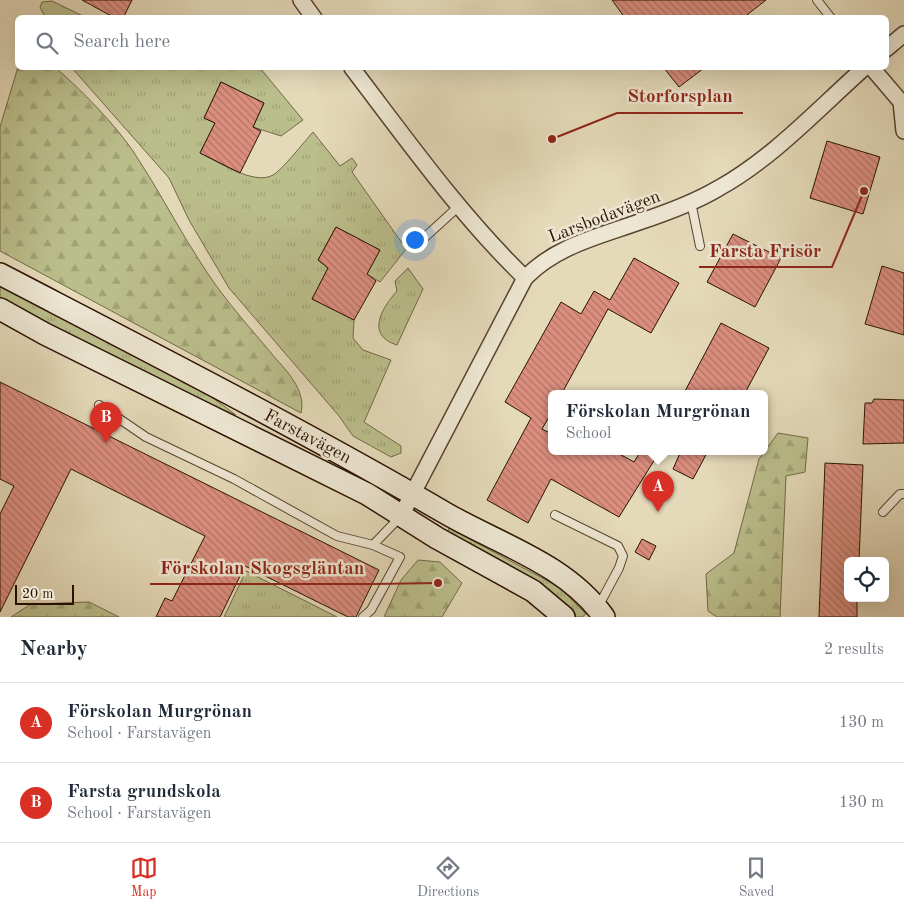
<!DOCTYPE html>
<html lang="en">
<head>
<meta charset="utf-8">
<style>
  :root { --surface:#fff; --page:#f2f2f3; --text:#1f2937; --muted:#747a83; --line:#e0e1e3; --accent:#d93025 }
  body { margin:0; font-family:"Old Standard TT",serif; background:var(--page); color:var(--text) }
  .controls { position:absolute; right:15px; bottom:15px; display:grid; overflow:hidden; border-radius:8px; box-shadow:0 5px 20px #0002 }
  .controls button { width:45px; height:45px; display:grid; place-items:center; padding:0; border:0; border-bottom:1px solid var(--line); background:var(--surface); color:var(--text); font:25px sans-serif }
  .scale { position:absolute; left:15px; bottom:12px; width:59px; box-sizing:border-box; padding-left:5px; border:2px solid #2a1100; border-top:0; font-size:14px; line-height:18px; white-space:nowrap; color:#2a1100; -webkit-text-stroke:4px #ede6d2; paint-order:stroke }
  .you { position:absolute; left:414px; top:239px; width:18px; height:18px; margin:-12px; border:4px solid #fff; border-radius:50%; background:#1a73e8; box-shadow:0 0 0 8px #1a73e833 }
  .badge { display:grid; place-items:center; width:32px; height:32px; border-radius:50%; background:var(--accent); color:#fff; font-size:16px; font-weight:700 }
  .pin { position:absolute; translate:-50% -41px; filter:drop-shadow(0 1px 2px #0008) }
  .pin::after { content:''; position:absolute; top:26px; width:18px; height:15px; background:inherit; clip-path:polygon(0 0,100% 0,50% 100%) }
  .popup { position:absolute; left:548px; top:390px; width:220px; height:65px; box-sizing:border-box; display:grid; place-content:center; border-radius:8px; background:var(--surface); filter:drop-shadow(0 1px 4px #0005); font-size:16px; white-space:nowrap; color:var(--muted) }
  .popup b { font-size:19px; color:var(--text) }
  .popup::after { content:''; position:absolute; left:50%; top:100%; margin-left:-10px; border:10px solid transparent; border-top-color:var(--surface) }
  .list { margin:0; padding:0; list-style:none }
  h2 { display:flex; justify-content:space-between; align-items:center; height:65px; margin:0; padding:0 20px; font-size:21px }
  h2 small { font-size:16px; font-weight:400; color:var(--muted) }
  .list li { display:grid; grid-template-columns:32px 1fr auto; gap:15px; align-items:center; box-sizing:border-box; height:80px; padding:0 20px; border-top:1px solid var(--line) }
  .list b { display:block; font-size:19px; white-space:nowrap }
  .list p { margin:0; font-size:16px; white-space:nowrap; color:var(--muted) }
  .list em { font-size:16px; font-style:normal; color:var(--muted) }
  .icon { flex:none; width:28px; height:28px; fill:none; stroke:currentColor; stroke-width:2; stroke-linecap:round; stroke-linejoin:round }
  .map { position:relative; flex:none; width:904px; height:617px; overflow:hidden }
  .search { position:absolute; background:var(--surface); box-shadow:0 5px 20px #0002; left:15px; right:15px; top:15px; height:55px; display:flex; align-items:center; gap:12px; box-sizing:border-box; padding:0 18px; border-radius:8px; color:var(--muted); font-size:19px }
  .sheet { height:225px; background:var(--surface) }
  nav { display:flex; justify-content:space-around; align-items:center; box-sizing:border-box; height:70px; border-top:1px solid var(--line); background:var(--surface); font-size:14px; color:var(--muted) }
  nav a { display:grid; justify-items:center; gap:2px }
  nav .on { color:var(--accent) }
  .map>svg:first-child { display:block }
  .grass { fill:url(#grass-tufts); stroke:#726846 }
  .forest { fill:url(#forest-firs); stroke:#726846 }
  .building { fill:url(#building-back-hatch); stroke:#2a1100 }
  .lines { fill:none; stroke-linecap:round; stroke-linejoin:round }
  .lane-casing { stroke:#58432e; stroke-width:10 }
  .street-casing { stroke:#58432e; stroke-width:18 }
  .secondary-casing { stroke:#2a1100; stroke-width:24 }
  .lane { stroke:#ede6d2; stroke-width:8 }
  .street { stroke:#ede6d2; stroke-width:15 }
  .secondary { stroke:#ede6d2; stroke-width:21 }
  .labels { text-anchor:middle; stroke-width:5; stroke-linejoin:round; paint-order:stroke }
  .street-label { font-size:18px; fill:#2a1100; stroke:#ede6d2 }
  .leader { fill:none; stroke:#8f2418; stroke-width:2 }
  .callout-dot { fill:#8f2418; stroke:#ede6d2; stroke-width:2 }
  .callout-label { font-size:19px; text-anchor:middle; font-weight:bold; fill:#8f2418; stroke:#ede6d2; stroke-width:5; stroke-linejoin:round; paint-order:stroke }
</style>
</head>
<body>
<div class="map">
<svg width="904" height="617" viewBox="0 0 904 617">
  <defs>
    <pattern id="grass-tufts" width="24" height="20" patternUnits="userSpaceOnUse" patternTransform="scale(1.25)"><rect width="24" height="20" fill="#babe8b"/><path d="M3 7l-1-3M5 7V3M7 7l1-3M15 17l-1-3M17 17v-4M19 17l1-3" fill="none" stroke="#a0a276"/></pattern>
    <pattern id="forest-firs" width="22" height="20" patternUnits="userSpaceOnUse" patternTransform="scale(1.25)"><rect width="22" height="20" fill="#babe8b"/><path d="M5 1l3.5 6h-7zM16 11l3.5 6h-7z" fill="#a0a276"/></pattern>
    <pattern id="building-back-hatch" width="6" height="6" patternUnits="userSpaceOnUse" patternTransform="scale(1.25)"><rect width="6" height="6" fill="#dc8f7f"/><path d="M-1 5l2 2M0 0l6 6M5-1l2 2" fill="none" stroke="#b37366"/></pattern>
  </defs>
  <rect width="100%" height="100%" fill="#e4d9b9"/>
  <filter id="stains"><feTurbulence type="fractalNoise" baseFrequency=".004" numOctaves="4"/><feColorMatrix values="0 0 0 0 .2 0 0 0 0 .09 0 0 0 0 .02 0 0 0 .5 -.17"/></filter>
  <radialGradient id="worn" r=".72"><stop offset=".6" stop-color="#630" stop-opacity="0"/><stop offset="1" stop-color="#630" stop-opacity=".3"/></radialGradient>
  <g class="grass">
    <path d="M52 1 85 17H45L40 7 42 2Z"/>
    <path d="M72 68H260L303 120 281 136 253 127 264 103 221 82 204 118 215 123 200 153C217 161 254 186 273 175 282 170 304 142 313 132L340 166 352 158 357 165 352 172 402 243 407 248 380 282 367 274 380 250 336 227 318 260 328 268 312 299 354 320 353 338 363 350 391 360 364 422 401 446V453L391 457 353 436 339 416 229 288 189 220 169 178Z"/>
    <path d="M408 268 423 289 397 345C365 335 382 308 397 291L395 281Z"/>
    <path d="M0 285 202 390 236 415C155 382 77 340 0 298Z"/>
    <path d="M449 528 559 587 586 614 582 617H574L556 599 447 533Z"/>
    <path d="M246 571 337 617H224Z"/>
  </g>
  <g class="forest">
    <path d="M18 67 56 68C83 92 112 121 133 151 159 190 180 232 206 271 227 303 253 331 277 360 290 374 306 393 301 413L0 251V127Z"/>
    <path d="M778 433 808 438 805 472 786 476 780 617H717L708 611 706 574 734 553 759 459Z"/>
    <path d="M418 560 440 562 462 583 442 617H384L401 580Z"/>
    <path d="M89 602 119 617H11L31 604Z"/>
  </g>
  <g class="building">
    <path d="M82 0H132L123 18H115Z"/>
    <path d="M612 0H766L743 18H625Z"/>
    <path d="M664 68H704L679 87Z"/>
    <path d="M221 82 264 103 253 127 261 131 240 173 200 153 215 123 204 118Z"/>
    <path d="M827 141 880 157 863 214 810 198Z"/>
    <path d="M336 227 380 250 367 274 376 281 354 320 312 299 328 268 318 260Z"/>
    <path d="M733 234 781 258 755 307 707 282Z"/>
    <path d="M634 258 679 283 651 333 608 309 562 393H552V412L542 429 552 434V451H614L634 462 641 451H660L619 517 551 479 528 523 487 500 531 418 505 402 561 302 581 314 594 291 610 300Z"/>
    <path d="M882 266 904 273V335L865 324Z"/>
    <path d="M721 323 769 348 745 393H684Z"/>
    <path d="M0 382 379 570 356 617H348L245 566 220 617H156L165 598 172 601 205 536 71 469 0 612V514L14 486 0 479Z"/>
    <path d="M874 399 904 400V443L863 444 865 403H872Z"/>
    <path d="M681 451H708L693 479 673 469Z"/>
    <path d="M825 463 863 465 859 561H848V598H857V617H819Z"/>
    <path d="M642 539 656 546 649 560 635 552Z"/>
  </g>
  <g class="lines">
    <g class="lane-casing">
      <g id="lane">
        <path d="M817 0 831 18"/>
        <path d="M691 202 700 246"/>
        <path d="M424 238 459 206"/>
        <path d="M99 405 146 437 234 479 337 536 373 545 400 517"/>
        <path d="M883 512 900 494H904"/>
        <path d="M555 515 618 546 623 556 619 568 598 607"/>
        <path d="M363 617 371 610 400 557 373 545"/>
      </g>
    </g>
    <g class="street-casing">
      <g id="street">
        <path d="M301 0 314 18"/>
        <path d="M886 49 904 34"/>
        <path d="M352 68C407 140 460 215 525 278"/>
        <path d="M872 68 901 102 904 131"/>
        <path d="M401 516 525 278C556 246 597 237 639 222 666 213 694 203 719 188 773 158 818 109 864 68"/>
      </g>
    </g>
    <g class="secondary-casing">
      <g id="secondary">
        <path d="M0 274C150 352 301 429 447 514 501 545 566 564 604 617"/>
        <path d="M0 309 45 334 367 494 437 538 533 591 564 617"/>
      </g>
    </g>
    <use href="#lane" class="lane"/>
    <use href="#street" class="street"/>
    <use href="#secondary" class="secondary"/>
  </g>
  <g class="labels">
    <g class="street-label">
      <text transform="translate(604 216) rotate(-21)" y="6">Larsbodavägen</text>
      <text transform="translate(308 436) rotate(28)" y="6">Farstavägen</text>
    </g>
  </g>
  <path class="leader" d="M552 139L617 113H743M864 191L832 267H699M438 583L374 584H150"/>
  <g class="callout-dot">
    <circle cx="552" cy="139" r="5"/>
    <circle cx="864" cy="191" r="5"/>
    <circle cx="438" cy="583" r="5"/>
  </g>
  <g class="callout-label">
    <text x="680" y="102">Storforsplan</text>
    <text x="765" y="257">Farsta Frisör</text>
    <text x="262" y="574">Förskolan Skogsgläntan</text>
  </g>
  <rect width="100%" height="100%" filter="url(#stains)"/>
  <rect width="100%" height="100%" fill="url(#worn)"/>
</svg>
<div class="controls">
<button><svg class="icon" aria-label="locate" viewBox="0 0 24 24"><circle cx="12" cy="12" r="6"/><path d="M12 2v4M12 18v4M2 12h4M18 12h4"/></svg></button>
</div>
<div class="scale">20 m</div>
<div class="you"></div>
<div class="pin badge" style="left:658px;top:512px">A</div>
<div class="popup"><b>Förskolan Murgrönan</b>School</div>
<div class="pin badge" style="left:106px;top:443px">B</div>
<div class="search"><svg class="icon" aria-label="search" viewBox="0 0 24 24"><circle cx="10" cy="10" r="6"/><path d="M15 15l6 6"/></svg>Search here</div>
</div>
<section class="sheet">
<h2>Nearby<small>2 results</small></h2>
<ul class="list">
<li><span class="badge">A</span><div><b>Förskolan Murgrönan</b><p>School · Farstavägen</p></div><em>130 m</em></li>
<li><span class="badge">B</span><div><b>Farsta grundskola</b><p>School · Farstavägen</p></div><em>130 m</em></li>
</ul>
</section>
<nav>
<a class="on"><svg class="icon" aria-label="map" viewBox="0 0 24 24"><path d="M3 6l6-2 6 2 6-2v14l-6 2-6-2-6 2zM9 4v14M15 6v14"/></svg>Map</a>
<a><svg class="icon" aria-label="directions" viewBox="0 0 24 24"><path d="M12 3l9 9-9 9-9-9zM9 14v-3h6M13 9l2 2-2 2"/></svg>Directions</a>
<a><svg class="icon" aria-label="saved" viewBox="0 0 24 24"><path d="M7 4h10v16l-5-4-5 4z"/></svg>Saved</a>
</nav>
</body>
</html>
